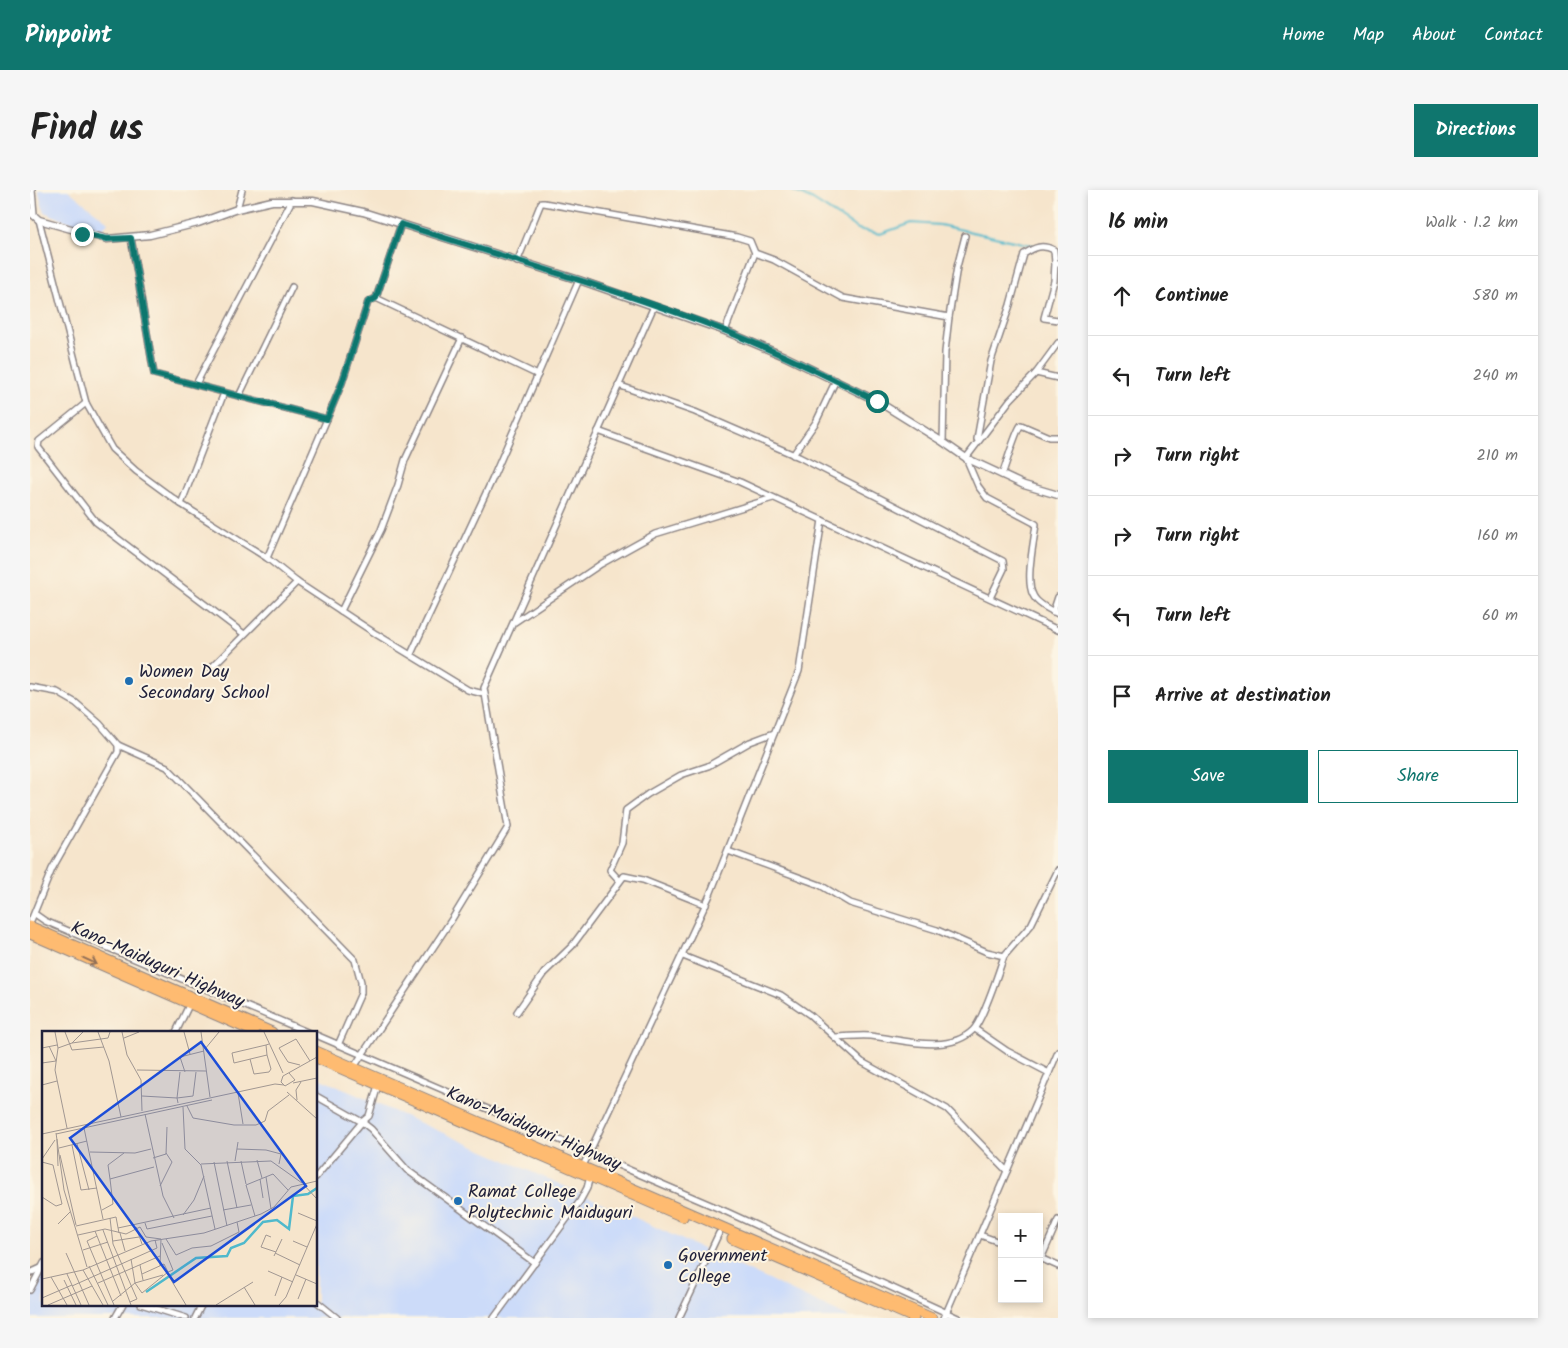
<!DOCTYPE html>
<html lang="en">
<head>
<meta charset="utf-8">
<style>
  :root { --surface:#fff; --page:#f6f6f6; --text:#222; --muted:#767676; --line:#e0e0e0; --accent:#0f766e }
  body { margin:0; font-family:Kalam,sans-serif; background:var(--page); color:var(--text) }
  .controls { position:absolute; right:15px; bottom:15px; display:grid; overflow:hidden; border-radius:0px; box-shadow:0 2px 8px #0003 }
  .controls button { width:45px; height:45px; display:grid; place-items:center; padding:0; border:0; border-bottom:1px solid var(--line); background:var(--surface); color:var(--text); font:25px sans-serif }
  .stop { position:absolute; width:15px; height:15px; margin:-11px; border:4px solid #0f766e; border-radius:50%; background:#fff }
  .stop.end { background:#0f766e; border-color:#fff; box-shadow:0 1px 5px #0008 }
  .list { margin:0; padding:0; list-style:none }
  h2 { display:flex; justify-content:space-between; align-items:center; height:65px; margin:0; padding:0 20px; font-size:21px }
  h2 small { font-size:16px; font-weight:400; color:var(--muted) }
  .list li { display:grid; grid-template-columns:32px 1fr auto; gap:15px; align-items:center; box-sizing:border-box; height:80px; padding:0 20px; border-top:1px solid var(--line) }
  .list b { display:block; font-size:19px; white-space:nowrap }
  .list em { font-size:16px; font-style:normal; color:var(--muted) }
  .actions { display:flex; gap:10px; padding:15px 20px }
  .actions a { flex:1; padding:11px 0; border:1px solid var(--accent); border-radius:0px; text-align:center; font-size:18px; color:var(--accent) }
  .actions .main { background:var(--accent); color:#fff }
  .icon { flex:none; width:28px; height:28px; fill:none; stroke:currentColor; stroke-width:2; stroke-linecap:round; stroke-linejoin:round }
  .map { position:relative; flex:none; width:1028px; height:1128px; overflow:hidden; border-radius:0px }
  header { display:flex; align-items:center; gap:30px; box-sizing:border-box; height:70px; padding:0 25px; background:var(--accent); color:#fff }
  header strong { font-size:24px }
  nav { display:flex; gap:28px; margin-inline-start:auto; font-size:18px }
  .intro { display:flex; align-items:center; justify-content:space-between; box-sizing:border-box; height:120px; padding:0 30px }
  h1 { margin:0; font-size:35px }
  .button { padding:12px 22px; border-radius:0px; background:var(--accent); color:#fff; font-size:18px; font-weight:700 }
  main { display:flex; gap:30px; padding:0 30px }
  aside { flex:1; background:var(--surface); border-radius:0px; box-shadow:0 2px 8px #0003 }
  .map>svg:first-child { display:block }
  .built { fill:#ccdbf9 }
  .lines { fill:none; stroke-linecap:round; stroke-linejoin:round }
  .stream { stroke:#4fb9cc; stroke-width:2 }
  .minor-casing { stroke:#8c8484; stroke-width:8 }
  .tertiary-casing { stroke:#8c8484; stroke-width:9 }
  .trunk-casing { stroke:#8c8484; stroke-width:11 }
  .minor { stroke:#fff; stroke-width:5 }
  .tertiary { stroke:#fff; stroke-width:6 }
  .trunk { stroke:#febb71; stroke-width:9 }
  .oneway { stroke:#906e56 }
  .route { stroke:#0f766e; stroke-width:6 }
  .poi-dot { fill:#1f6fb2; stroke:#fcf5e5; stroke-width:2 }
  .labels { text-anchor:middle; stroke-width:4; stroke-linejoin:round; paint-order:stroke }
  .poi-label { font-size:18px; fill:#22223b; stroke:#fcf5e5; text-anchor:start }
  .street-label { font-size:18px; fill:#22223b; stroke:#fcf5e5 }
  .inset-river { fill:none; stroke:#4fb9cc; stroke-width:2.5 }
  .inset-road { fill:none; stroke:#a19792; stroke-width:1 }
  .view { fill:#1d4ed8; fill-opacity:0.15; stroke:#1d4ed8; stroke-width:2.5 }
  .inset-edge { fill:none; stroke:#22223b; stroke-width:2.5 }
</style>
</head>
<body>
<header>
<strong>Pinpoint</strong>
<nav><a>Home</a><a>Map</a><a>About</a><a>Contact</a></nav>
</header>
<div class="intro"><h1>Find us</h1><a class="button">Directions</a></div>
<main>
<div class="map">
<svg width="1028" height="1128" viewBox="0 0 1028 1128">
  <rect width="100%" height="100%" fill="#fcf5e5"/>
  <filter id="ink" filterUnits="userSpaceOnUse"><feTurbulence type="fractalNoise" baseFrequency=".02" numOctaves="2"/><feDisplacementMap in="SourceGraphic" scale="10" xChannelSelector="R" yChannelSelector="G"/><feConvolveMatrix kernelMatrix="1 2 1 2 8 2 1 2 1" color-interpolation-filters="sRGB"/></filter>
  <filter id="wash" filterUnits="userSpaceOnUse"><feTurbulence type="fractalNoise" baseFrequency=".0096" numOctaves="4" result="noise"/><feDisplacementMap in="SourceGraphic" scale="20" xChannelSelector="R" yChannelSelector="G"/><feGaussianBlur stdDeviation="1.12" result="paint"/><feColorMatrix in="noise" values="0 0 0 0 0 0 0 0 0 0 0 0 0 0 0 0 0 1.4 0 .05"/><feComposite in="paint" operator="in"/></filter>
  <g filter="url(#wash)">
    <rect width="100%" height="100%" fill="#f6e5cc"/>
    <g class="built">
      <path d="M8 0H38L78 32 72 40 55 38 14 22Z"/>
      <path d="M286 887 593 1022 820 1128H0V1109L14 1082V1114H286Z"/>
    </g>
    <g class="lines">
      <path class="stream" d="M761 0 783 10 828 39 850 44 881 33 910 35 1006 56"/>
    </g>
  </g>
  <g filter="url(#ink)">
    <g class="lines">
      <g class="minor-casing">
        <g id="minor">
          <path d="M2 0 4 24"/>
          <path d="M207 19 212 0"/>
          <path d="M9 30 56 213 82 259 106 281 151 314 237 368 267 392 346 444 438 500 454 504"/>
          <path d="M101 48 124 184 297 229 312 193 338 112 346 108 371 34"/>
          <path d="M725 63 744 70 813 108 919 127 915 162 913 252"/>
          <path d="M487 72 511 13H514L707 47 720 51 725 63 695 141"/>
          <path d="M1028 73H1025L1024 91 1014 128 1028 130"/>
          <path d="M346 108 508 185"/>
          <path d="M919 127 927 77 935 46"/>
          <path d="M1028 153 1006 183 980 210 936 268 948 296 957 308 1006 334C1004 352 995 390 1003 405 1007 414 1020 420 1028 424"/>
          <path d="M1006 183 1028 188"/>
          <path d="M166 194 262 10"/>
          <path d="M588 195 665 222 769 267 973 371 974 379 960 408"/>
          <path d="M209 206 262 97"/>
          <path d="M56 213 9 251 8 257 66 332 214 444"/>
          <path d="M568 241 710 292 1028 440"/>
          <path d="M947 249 961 171 980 115 994 64C1005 57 1012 54 1024 60L1025 73"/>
          <path d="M763 265 786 232 806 190"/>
          <path d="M972 285C976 275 986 240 991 235L1019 247H1028"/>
          <path d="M151 314 194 203"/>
          <path d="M237 368 297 229"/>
          <path d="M311 421 351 340 368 295 375 270 432 148"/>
          <path d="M1023 422 1028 407"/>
          <path d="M485 432 571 374 625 344 743 308"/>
          <path d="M381 464 462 290 549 90"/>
          <path d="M181 478 267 392"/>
          <path d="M0 497 27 502 46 513 70 534 88 555 137 577 325 770 331 792V803L308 855"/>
          <path d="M698 661 790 695 820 713 907 740 957 762 974 766C969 781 953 830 943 840 918 865 871 849 840 846 829 845 817 847 805 847"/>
          <path d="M589 690 580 680 592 653 596 620 618 604 651 585 678 576 720 552 744 543"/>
          <path d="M5 724 15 731 277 842"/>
          <path d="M0 733 22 679 88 562V555"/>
          <path d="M653 766 751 805 780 825 832 872 917 919 977 981"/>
          <path d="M974 766 1001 735 1028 680"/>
          <path d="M487 822 514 783 542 756 594 686 613 690 676 715"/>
          <path d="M945 839 977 861 1019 883"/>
          <path d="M146 842 160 813"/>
          <path d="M286 845 697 1022 928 1128"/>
          <path d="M324 877 422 729 478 637 454 498 624 116"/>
          <path d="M348 895 339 926 332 932 341 939 377 980 505 1073"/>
          <path d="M286 906 332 932 286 987"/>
          <path d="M553 976 679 707 769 481 792 330"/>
          <path d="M950 1045 972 1053"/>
          <path d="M1010 1068 1028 1076"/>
          <path d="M1011 1069 1028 1030"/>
          <path d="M0 1083 11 1078"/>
          <path d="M0 1100 14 1073"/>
          <path d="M286 1111 307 1128"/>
          <path d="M111 1114 156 1128"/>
          <path d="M85 1128 93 1114"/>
          <path d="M165 1128 172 1114"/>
          <path d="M464 1128 550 1011 557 998 560 986"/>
          <path d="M649 1128 689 1043"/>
          <path d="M914 1128 1028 862"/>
        </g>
      </g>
      <g class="tertiary-casing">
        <path id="tertiary" d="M0 22 9 30 77 49 120 45 168 33 207 19 242 11H283L333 22 549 90 695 141 754 166 847 211 913 252 936 268 994 295 1028 305"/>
      </g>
      <g class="trunk-casing">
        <g id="trunk">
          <path d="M0 736 242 842"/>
          <path d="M0 744 224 842"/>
          <path d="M286 861 902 1128"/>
          <path d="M286 868 653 1027"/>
          <path d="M702 1049 884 1128"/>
        </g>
      </g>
      <use href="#minor" class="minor"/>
      <use href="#tertiary" class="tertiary"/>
      <use href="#trunk" class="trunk"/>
    </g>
    <defs><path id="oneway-shaft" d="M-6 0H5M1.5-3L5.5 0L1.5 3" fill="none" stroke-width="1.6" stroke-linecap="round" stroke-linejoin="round" transform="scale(1.25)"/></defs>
    <use class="oneway" href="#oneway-shaft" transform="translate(60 771) rotate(24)"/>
  </g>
  <g class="lines" filter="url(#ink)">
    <path class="route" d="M52 44 77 49 101 48 124 184 297 229 312 193 338 112 346 108 371 34C479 69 590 100 696 141 747 162 798 186 847 211"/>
  </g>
  <g class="poi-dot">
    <circle cx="99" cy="491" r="5"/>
    <circle cx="428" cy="1011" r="5"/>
    <circle cx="638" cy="1075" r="5"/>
  </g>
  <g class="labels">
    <g class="poi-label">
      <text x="109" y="487">Women Day<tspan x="109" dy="21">Secondary School</tspan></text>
      <text x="438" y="1007">Ramat College<tspan x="438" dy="21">Polytechnic Maiduguri</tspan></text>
      <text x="648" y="1071">Government<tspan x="648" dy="21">College</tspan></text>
    </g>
    <g class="street-label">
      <text transform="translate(128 774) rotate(24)" y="6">Kano-Maiduguri Highway</text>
      <text transform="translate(504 938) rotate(23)" y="6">Kano-Maiduguri Highway</text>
    </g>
  </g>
  <g transform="translate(12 841)">
    <rect width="275" height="275" fill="#f6e5cc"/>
    <path class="inset-river" d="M104 261 154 227 185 225 189 217 202 212 221 191 235 189 247 198 251 165 266 163 275 157"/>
    <path class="inset-road" d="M13 1 16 17 13 39 25 97M23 1 30 19 62 16M56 1 67 30 79 86M80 1 85 24 99 49 100 80M142 1 148 23M159 1 168 66M222 1 241 42M82 7 97 1M30 12 66 7 68 1M224 14 225 24 192 32 190 22 224 14 227 13M0 17 15 14M16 17 30 12 41 1M163 18 177 1M208 28 212 43 227 41 229 38 225 24M0 32 14 30 7 15M258 34 246 31 237 17 254 8 268 30M95 39 164 40M138 41 135 67 151 65 154 41M143 41 138 26 162 20M247 42 253 49 243 55 239 51 241 45 275 26M251 52 275 47M0 54 15 50M245 61 275 88M196 62 201 93M100 65 135 67 136 72M255 69 254 59 259 51M145 75 151 87 192 94H214L223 90 226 80 247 64M141 76 143 118 159 134 173 198M103 83 121 165 132 187M42 97 61 188M14 102 22 159 45 236M0 103 233 53 242 54M14 103 170 69M15 108 16 135M35 113 47 159M30 114 39 159 55 157M17 117 45 110M195 118 224 119 239 123 237 133M48 121 93 122 109 118M82 122 66 134 68 148 112 136M18 124 34 194M111 127 124 123 125 96M0 128 13 109M215 129 220 147M185 130 195 177M193 130 196 111M199 130 204 153M0 131 11 134 20 173 14 175 0 166M172 131 185 195M159 133 229 130 260 152M224 146 229 178M218 148 221 167M261 153 275 168M118 155 130 131 124 122M60 179 71 173 68 148M181 179 209 174M256 182 275 190M141 184 152 169 162 145M213 185 204 154 231 143 246 159M68 187 71 213 95 268 88 271M103 192 105 198 170 185M16 193 28 181M34 195 74 186 77 202M94 196 100 213M76 197 169 177M61 199 89 274M53 200 79 265M78 202 83 220M36 204 63 198 84 203 98 196 104 206 119 208 118 235M55 205 45 210 72 274M229 206 224 204 219 216 234 221M124 208 134 224 150 217 169 215 197 201 195 191M71 210 97 206M251 210 265 216M120 212 131 239 126 241M41 219 66 211M24 222 47 274M233 222 258 234M232 225 240 208M89 228 93 252 100 262 126 241 122 233 100 243M98 234 101 249M47 235 66 274M41 239 61 274M226 240 251 251M125 242 144 274M25 243 39 274M254 244 275 253M9 246 25 274M0 248 41 239 109 210 162 202 219 183 232 176 249 156 275 150M22 249 34 274M56 252 118 225M30 255 115 217 113 209M202 256 213 274M233 265 240 246M0 267 30 254M256 268 264 248M71 270 93 252 121 244M6 274 50 255M174 274 211 251M237 274 244 266 275 193"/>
    <path class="view" d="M159 11 264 155 132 251 28 107Z"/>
    <rect width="275" height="275" class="inset-edge"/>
  </g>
</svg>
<div class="controls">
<button>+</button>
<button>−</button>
</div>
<div class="stop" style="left:847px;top:211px"></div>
<div class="stop end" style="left:52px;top:44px"></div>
</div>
<aside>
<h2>16 min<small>Walk · 1.2 km</small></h2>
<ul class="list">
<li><svg class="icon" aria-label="ahead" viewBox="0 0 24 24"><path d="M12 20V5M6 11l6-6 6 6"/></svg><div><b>Continue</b></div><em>580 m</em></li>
<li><svg class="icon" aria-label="left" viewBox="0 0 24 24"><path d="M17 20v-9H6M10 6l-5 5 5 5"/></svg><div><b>Turn left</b></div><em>240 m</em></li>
<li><svg class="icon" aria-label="right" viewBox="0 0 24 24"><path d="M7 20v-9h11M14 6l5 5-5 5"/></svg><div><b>Turn right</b></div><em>210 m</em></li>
<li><svg class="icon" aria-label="right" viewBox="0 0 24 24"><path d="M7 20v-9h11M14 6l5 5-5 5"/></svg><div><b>Turn right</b></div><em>160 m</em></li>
<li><svg class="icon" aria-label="left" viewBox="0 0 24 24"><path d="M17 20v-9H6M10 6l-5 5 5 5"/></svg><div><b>Turn left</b></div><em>60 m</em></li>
<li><svg class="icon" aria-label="arrive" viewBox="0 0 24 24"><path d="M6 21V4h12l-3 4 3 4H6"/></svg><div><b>Arrive at destination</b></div></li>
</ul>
<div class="actions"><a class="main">Save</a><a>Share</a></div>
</aside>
</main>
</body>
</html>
